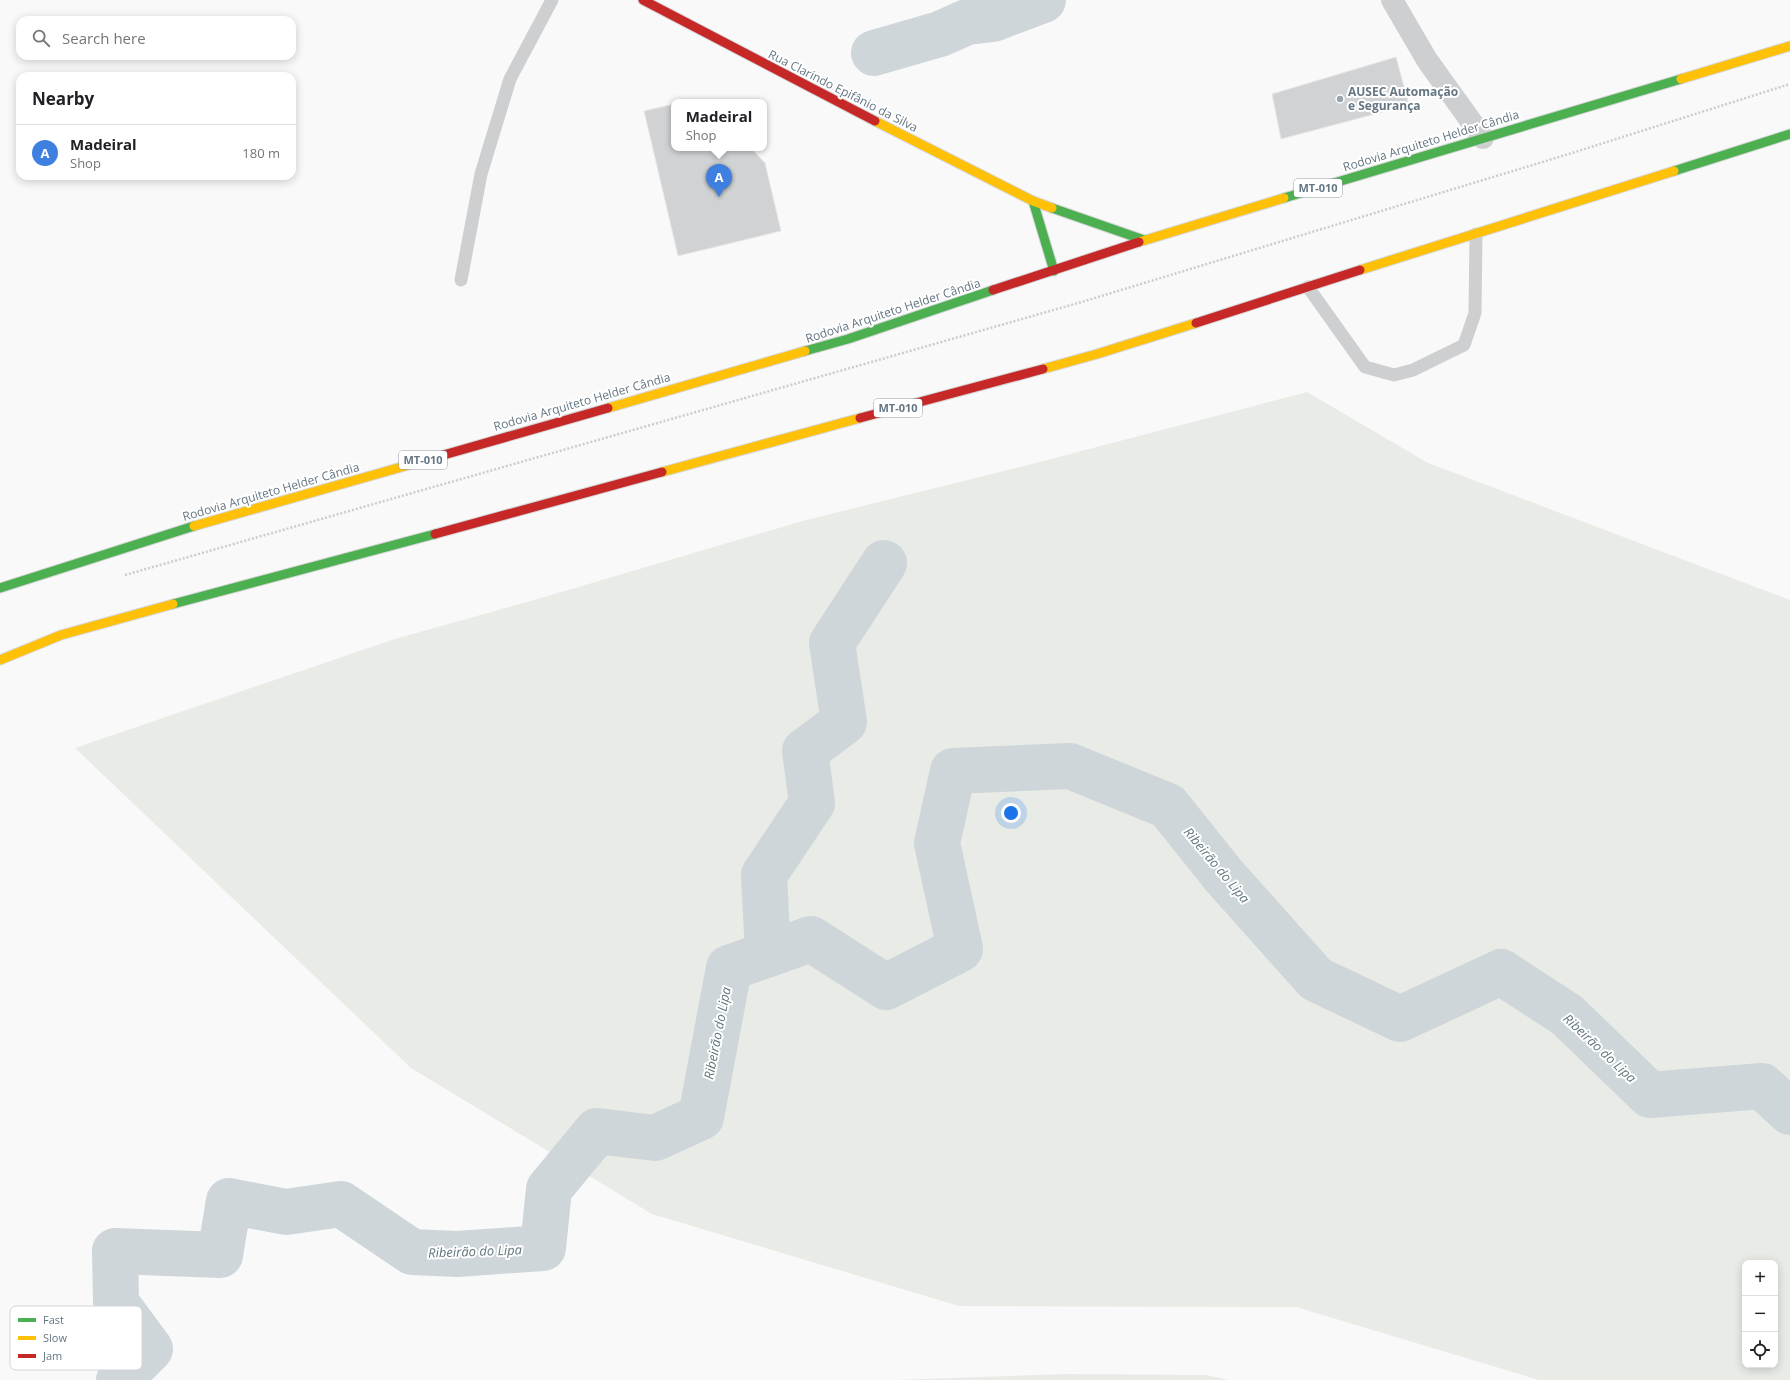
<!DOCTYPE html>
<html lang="en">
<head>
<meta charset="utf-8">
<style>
  :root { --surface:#fff; --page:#f2f2f2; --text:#202124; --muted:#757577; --line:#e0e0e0; --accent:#0b8043 }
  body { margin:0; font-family:"Open Sans",sans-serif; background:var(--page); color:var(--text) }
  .controls { position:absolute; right:12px; bottom:12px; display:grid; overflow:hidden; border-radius:8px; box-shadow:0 2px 10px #0003 }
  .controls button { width:36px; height:36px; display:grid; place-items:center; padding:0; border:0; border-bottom:1px solid var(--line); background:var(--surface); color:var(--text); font:20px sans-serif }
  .you { position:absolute; left:1011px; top:813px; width:14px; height:14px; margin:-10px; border:3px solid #fff; border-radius:50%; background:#1a73e8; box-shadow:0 0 0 6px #1a73e833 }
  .badge { display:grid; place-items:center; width:26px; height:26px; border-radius:50%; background:var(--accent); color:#fff; font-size:13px; font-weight:700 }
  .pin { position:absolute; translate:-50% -33px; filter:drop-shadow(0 1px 2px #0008) }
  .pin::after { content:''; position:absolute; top:21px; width:14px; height:12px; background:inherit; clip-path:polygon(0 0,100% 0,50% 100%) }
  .popup { position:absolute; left:671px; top:99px; width:96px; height:52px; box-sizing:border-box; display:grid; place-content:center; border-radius:8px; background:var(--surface); filter:drop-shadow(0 1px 3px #0005); font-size:13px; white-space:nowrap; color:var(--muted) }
  .popup b { font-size:15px; color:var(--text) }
  .popup::after { content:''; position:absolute; left:50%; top:100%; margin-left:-8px; border:8px solid transparent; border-top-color:var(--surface) }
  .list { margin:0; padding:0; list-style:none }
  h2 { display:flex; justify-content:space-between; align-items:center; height:52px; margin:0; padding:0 16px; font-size:17px }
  h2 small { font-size:13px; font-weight:400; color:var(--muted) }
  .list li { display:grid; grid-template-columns:26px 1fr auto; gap:12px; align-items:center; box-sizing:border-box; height:56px; padding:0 16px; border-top:1px solid var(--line) }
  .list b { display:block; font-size:15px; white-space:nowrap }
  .list p { margin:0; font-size:13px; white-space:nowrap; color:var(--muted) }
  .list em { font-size:13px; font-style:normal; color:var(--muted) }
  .icon { flex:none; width:22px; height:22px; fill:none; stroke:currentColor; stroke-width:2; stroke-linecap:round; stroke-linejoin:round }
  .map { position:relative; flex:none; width:1790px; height:1380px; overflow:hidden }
  .search { position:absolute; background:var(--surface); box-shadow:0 2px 10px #0003; left:16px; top:16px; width:280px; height:44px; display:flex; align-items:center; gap:10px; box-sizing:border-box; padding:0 14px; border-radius:12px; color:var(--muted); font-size:15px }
  .panel { position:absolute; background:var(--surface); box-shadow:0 2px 10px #0003; left:16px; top:72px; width:280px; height:108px; border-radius:12px }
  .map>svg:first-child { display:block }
  .green { fill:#e8ebe6; fill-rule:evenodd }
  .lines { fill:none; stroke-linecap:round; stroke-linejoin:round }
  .river { stroke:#ced6d9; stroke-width:46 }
  .building { fill:#d0d2d3; stroke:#e8e8e8 }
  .fast-casing { stroke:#d5d6d7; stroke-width:11 }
  .slow-casing { stroke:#d5d6d7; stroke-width:11 }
  .jam-casing { stroke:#d5d6d7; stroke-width:11 }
  .path { stroke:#cbcccd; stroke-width:2.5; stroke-dasharray:2 2; stroke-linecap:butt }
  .lane { stroke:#cecfd0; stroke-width:13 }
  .street { stroke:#cecfd0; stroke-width:22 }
  .fast { stroke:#4caf50; stroke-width:9 }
  .slow { stroke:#ffc107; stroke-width:9 }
  .jam { stroke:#c62828; stroke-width:9 }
  .poi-dot { fill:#99a4ac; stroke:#fff; stroke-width:1.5 }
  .labels { text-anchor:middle; stroke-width:4; stroke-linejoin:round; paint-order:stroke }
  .shield { fill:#fff; stroke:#939fa8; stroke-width:1 }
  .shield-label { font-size:11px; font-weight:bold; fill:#657683 }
  .street-label { font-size:12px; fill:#657683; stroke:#fff }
  .poi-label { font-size:12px; font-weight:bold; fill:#657683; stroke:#fff; text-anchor:start }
  .water-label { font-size:13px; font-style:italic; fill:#60757c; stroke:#fff }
  .key { fill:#fff; stroke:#d1d6da; stroke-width:1 }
  .key-label { font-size:11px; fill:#657683 }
</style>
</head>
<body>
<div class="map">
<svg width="1790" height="1380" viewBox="0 0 1790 1380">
  <rect width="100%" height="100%" fill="#f9f9f9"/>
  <g class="green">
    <path d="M1307 392 1428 463 1790 600V1380H1539L1296 1307 959 1306 652 1214 411 1068 75 748 395 639 541 598 806 520 1028 465ZM1745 1263H1775V1365H1745Z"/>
    <path d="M1065 1374 1206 1375 1229 1380H894Z"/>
  </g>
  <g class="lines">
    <g class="river">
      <path d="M874 53 940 34 967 22 993 19 1043 0"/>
      <path d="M768 954 764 875 812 803 805 751 844 722 832 643 884 563"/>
      <path d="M119 1380 150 1349 116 1303 115 1251 220 1255 229 1201 286 1212 341 1204 412 1252 457 1254 543 1248 549 1189 597 1131 655 1138 701 1117 729 968 811 939 886 987 960 949 937 843 953 771 1070 766 1168 806 1224 876 1316 979 1400 1019 1501 972 1567 1015 1650 1095 1762 1086 1790 1112"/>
    </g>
  </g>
  <g class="building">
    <path d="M1396 57 1409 105 1281 139 1272 94Z"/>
    <path d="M674 104V148H751L765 163 781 231 678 256 644 111Z"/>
  </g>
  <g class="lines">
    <g class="fast-casing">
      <g id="fast">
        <path d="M1674 171 1790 134"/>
        <path d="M1284 198 1681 79"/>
        <path d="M1033 201 1054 271"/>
        <path d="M1052 208 1144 240"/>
        <path d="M805 351 848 339 993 290"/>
        <path d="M0 588 194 526"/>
        <path d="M173 604 435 534"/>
      </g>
    </g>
    <g class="slow-casing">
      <g id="slow">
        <path d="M1681 79 1790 46"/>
        <path d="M875 121 1033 201 1052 208"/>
        <path d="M1139 242 1284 198"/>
        <path d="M1360 270 1674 171"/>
        <path d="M1043 369 1097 354 1196 323"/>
        <path d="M608 408 805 351"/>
        <path d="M662 472 860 418"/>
        <path d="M194 526 419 462"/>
        <path d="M0 660 61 635 173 604"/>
      </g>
    </g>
    <g class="jam-casing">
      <g id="jam">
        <path d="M643 0 875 121"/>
        <path d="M993 290 1139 242"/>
        <path d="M1196 323 1360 270"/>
        <path d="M860 418 1043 369"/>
        <path d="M419 462 608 408"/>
        <path d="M435 534 662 472"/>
      </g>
    </g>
    <path class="path" d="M125 575 1085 301 1572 153 1790 84"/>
    <g class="lane">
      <path d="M461 280 481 174 510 79 552 0"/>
      <path d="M1308 287 1365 367 1394 375 1413 370 1464 345 1475 313 1476 234"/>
    </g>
    <path class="street" d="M1392 0 1427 60 1483 138"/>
    <use href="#fast" class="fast"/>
    <use href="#slow" class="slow"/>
    <use href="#jam" class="jam"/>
  </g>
  <circle class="poi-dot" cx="1340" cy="99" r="4"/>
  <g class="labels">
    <g class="shield">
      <rect x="1294" y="179" width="48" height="18" rx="3"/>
      <rect x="874" y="399" width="48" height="18" rx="3"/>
      <rect x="399" y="451" width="48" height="18" rx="3"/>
    </g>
    <g class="shield-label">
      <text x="1318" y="192">MT-010</text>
      <text x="898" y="412">MT-010</text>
      <text x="423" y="464">MT-010</text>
    </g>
    <g class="street-label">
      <text transform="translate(843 91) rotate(27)" y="4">Rua Clarindo Epifânio da Silva</text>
      <text transform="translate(1431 141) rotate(-17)" y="4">Rodovia Arquiteto Helder Cândia</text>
      <text transform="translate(893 311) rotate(-18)" y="4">Rodovia Arquiteto Helder Cândia</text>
      <text transform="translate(582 402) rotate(-16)" y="4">Rodovia Arquiteto Helder Cândia</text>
      <text transform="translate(271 492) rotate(-16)" y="4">Rodovia Arquiteto Helder Cândia</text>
    </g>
    <g class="poi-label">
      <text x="1348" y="96">AUSEC Automação<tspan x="1348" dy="14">e Segurança</tspan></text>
    </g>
    <g class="water-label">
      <text transform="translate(1217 865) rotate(50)" y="5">Ribeirão do Lipa</text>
      <text transform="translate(717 1033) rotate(-79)" y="5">Ribeirão do Lipa</text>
      <text transform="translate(1600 1048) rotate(43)" y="5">Ribeirão do Lipa</text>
      <text transform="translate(475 1251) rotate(-2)" y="5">Ribeirão do Lipa</text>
    </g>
  </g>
  <rect x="10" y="1306" width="132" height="64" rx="6" class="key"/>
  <rect x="18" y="1318" width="18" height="4" fill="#4caf50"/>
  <rect x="18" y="1336" width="18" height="4" fill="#ffc107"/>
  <rect x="18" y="1354" width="18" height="4" fill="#c62828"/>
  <g class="key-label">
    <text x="43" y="1324">Fast</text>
    <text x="43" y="1342">Slow</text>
    <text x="43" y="1360">Jam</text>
  </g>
</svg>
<div class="controls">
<button>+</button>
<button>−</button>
<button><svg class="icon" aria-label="locate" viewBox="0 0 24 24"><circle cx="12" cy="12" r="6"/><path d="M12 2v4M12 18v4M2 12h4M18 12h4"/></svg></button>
</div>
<div class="you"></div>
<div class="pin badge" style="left:719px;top:197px;background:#3f7fe0">A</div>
<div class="popup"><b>Madeiral</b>Shop</div>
<div class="search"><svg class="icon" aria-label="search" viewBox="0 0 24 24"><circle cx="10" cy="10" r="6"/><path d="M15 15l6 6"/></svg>Search here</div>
<section class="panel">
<h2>Nearby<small></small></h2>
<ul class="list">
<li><span class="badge" style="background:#3f7fe0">A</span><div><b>Madeiral</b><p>Shop</p></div><em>180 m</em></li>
</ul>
</section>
</div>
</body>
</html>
